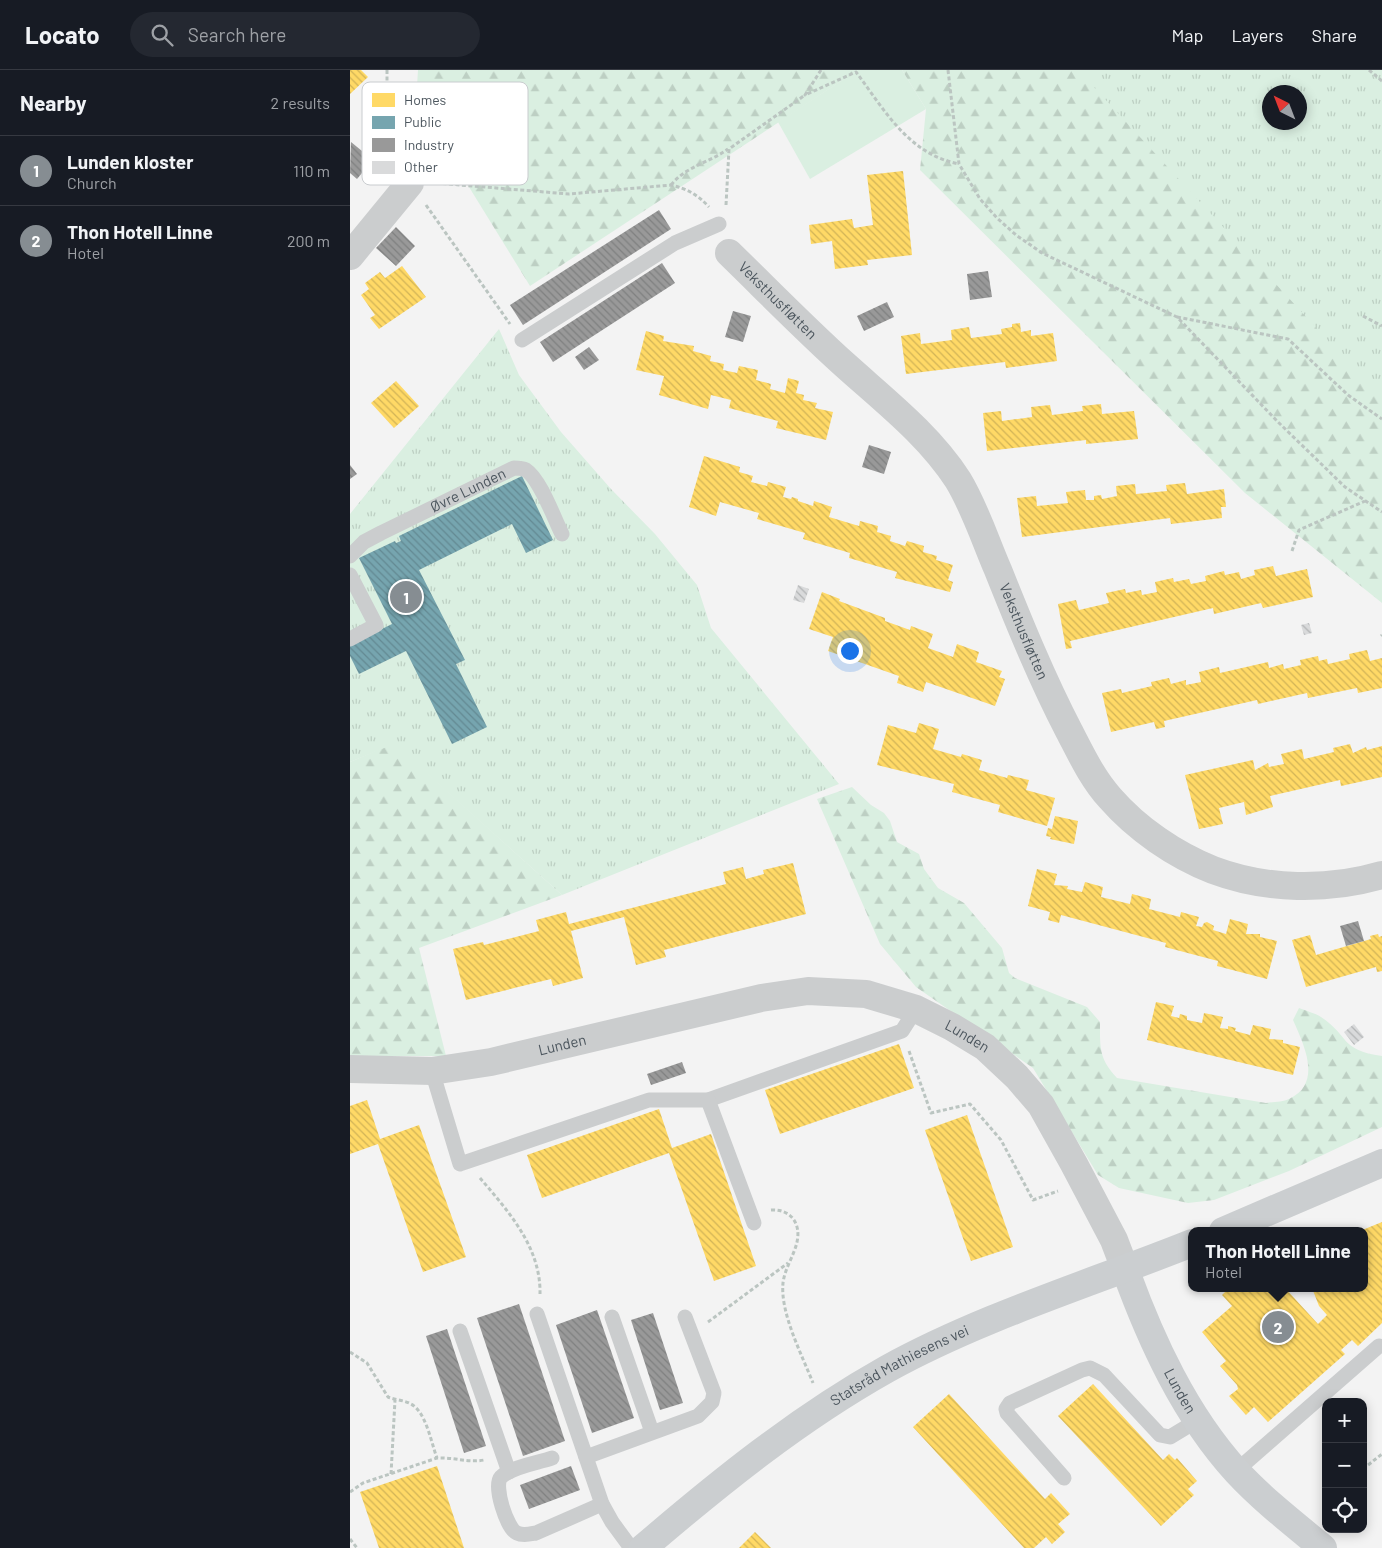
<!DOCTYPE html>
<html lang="en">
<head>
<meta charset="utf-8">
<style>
  :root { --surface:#171b24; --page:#242831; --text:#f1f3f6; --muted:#9ea1a6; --line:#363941; --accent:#868d92 }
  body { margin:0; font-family:Barlow,sans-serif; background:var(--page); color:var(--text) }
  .controls { position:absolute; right:15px; bottom:15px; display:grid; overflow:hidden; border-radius:10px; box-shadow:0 2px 12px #0003 }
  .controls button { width:45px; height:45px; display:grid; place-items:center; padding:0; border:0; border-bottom:1px solid var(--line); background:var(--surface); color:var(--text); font:25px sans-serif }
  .compass { position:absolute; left:912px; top:15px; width:45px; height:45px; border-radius:50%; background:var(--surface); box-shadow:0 2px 12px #0003; rotate:318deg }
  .you { position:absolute; left:499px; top:580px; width:18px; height:18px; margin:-12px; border:4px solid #fff; border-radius:50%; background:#1a73e8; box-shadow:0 0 0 8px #1a73e833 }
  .badge { display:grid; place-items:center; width:32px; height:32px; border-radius:50%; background:var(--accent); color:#fff; font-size:16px; font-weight:700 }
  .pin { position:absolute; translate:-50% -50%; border:2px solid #fff; box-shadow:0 1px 5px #0006 }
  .popup { position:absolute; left:838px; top:1157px; width:180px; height:65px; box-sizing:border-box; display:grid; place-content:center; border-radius:10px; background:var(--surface); filter:drop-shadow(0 1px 4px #0005); font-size:16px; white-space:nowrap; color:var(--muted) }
  .popup b { font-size:19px; color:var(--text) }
  .popup::after { content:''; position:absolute; left:50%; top:100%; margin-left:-10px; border:10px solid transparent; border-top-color:var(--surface) }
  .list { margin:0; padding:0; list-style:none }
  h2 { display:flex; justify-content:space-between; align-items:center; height:65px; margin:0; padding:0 20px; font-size:21px }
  h2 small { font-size:16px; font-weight:400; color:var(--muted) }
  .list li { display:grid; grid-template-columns:32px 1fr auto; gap:15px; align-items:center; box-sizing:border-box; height:70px; padding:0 20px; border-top:1px solid var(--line) }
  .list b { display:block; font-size:19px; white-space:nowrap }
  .list p { margin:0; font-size:16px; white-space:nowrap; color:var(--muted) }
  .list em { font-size:16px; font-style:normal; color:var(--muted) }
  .icon { flex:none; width:28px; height:28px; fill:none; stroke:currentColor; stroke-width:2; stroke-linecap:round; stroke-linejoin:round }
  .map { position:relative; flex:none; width:1032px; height:1478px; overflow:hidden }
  header { display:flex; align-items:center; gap:30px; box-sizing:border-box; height:70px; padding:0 25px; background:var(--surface); border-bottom:1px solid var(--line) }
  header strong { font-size:24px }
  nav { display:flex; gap:28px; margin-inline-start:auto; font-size:18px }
  .search { width:350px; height:45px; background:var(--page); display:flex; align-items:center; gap:12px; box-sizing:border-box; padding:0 18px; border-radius:28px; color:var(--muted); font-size:19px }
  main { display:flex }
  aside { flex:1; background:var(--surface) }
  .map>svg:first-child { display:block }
  .green { fill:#daefe1 }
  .forest { fill:url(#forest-firs) }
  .park { fill:url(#park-tufts); fill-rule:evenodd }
  .homes { fill:url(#homes-back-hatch) }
  .public { fill:url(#public-back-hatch) }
  .industry { fill:url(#industry-back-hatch) }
  .building { fill:url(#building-back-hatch) }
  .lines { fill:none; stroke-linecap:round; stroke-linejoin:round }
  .path { stroke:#bbc5c1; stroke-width:3; stroke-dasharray:4 2.5; stroke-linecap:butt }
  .lane { stroke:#cbcdce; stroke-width:15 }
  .street { stroke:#cbcdce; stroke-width:28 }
  .secondary { stroke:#cbced0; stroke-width:28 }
  .labels { text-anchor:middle; stroke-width:5; stroke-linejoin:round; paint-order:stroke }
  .street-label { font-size:15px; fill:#4c565e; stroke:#fff }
  .key { fill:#fff; stroke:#c9cccf; stroke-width:1 }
  .key-label { font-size:14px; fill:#4c565e }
</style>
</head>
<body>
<header>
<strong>Locato</strong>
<div class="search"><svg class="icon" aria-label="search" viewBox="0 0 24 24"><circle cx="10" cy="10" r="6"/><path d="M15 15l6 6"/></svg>Search here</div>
<nav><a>Map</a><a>Layers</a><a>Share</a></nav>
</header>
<main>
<aside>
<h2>Nearby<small>2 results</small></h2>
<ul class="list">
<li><span class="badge">1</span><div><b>Lunden kloster</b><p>Church</p></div><em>110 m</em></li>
<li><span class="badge">2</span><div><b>Thon Hotell Linne</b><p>Hotel</p></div><em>200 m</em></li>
</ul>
</aside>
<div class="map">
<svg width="1032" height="1478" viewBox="0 0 1032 1478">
  <defs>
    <pattern id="forest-firs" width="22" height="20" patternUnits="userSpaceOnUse" patternTransform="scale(1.25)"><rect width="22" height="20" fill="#daefe1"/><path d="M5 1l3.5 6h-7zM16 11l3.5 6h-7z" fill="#bdcfc3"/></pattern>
    <pattern id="park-tufts" width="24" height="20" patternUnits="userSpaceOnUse" patternTransform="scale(1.25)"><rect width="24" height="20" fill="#daefe1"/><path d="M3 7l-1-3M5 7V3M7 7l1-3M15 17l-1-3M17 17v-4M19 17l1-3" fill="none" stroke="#bdcfc3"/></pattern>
    <pattern id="homes-back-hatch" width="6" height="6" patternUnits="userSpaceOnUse" patternTransform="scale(1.25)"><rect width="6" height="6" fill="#ffd966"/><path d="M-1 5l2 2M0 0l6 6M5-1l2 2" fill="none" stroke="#d1b357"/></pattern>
    <pattern id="public-back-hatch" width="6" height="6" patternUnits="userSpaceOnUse" patternTransform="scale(1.25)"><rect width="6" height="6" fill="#76a5af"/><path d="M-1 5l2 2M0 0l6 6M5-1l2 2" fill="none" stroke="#638992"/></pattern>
    <pattern id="industry-back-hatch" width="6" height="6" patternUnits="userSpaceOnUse" patternTransform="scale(1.25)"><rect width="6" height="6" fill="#999"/><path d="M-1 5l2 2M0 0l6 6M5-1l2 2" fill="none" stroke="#7f8080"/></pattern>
    <pattern id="building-back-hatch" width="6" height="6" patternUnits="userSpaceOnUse" patternTransform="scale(1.25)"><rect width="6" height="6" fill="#d9dadb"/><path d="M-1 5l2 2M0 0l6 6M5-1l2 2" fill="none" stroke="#b2b4b5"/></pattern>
  </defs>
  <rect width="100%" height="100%" fill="#f3f3f3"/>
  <path class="green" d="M508 0H552L576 39 460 109 428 52Z"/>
  <g class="forest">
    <path d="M68 0H508L180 216 66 31Z"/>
    <path d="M552 0H729L1032 316V533L895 423 570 100 576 39Z"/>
    <path d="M44 673 212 825 69 878 96 986H0V692Z"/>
    <path d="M502 717 521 735 534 743 540 751 547 772 569 784 574 799 588 818 614 833 652 878 659 903 665 908 737 937 750 952C750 978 749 989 767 1008L916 1033C923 1032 933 1032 939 1029 973 1013 954 975 943 950L949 938C956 941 965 943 971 947 1000 966 989 980 1032 986V1057L939 1101 864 1130 838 1133 769 1118 748 1105 683 998 566 917 530 874 467 729Z"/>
  </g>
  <g class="park">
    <path d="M728 0H1032V329ZM919 22H949V52H919Z"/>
    <path d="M149 259 169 305 211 362 261 419 305 464 347 515 361 558 489 714 212 825 44 674 0 692V444Z"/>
  </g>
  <g class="homes">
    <path d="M0 0H11L18 7 0 24Z"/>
    <path d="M553 101 562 185 517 190 518 195 485 199 482 171 461 174 459 155 502 149 504 158 523 155 517 105Z"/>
    <path d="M52 196 76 227 29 259 20 248 25 245 11 225 19 219 15 213 30 202 35 208Z"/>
    <path d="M670 253 671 262 681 260V266L703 263 707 291 656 298 655 292 556 304 551 266 570 263 571 274 602 270 601 260 619 257 621 268 652 264 651 259 662 257V254Z"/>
    <path d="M296 261 314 266 313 271 344 276 343 281 361 286 360 291 374 294 373 300 387 303 389 296 408 300 406 310 421 314 420 319 435 323 438 308 449 311 446 323 454 325 453 330 467 333 465 338 483 342 476 370 426 358 428 351 379 338 381 330 361 325 358 339 309 325 314 306 286 300Z"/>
    <path d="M46 311 69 336 44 358 21 333Z"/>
    <path d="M751 334 752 344 784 341 788 369 736 374V370L637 381 633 343 651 341 652 351 682 347 681 337 700 335 702 345 733 341 732 336Z"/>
    <path d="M354 386 390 397 389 402 403 406 401 412 417 416 418 412 436 417 433 427 441 429 442 427 448 429V431L463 436 464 431 482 437 479 447 509 456 510 451 528 456 527 462 541 466 540 471 555 476 557 471 574 476 573 482 587 486 586 490 603 495 598 510 603 512 600 522 545 508 547 502 499 488 500 483 453 469 455 463 407 449 409 443 370 432 366 446 339 437Z"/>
    <path d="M835 413 837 424 874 419 876 437H871L872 448 821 454 820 448 672 467 667 428 686 426 687 436 718 433 716 422 735 420 736 430H744V426L751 425 752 429 767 426 766 416 785 414 786 424 817 421 816 415Z"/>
    <path d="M923 496 926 506 957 499 963 527 913 538 911 533 864 544 863 538 720 571 722 578 716 579 708 534 726 530 729 540 759 533 756 523 775 519 776 523 791 520 792 525 807 522 805 512 823 508 824 512 839 509 841 514 856 511 855 506 874 501 875 505 889 502 891 509 905 505 904 500Z"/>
    <path d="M472 522 490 529 489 531 535 548V551L560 560 561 556 583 564 578 578 603 587 607 574 629 582 626 592 652 601 649 607 655 609 645 636 576 612 573 622 547 613 549 606 478 581 483 567 459 559Z"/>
    <path d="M1017 580 1020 591 1032 588V618L1008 623 1007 618 958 628 957 623 908 634 907 630 814 651 815 657 811 658 806 659 804 652 761 662 752 623 771 619 772 623 802 616 801 612 819 608 821 614 836 610V615L851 612 849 602 869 597 870 603 918 592 919 598 933 594 934 599 951 595 950 590 968 586 969 591 977 589 978 594 1000 589 999 584Z"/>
    <path d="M569 653 589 659 583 679 611 687 612 684 632 690 629 700 657 708 658 705 679 710 676 720 705 728 697 756 648 742 650 735 602 722 604 714 527 695 538 655 566 663Z"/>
    <path d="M1000 674 1003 683 1016 677 1017 680 1032 676V707L991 716 990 710 920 726 923 737 896 745 894 732 869 738 873 754 849 759 835 705 903 690 905 700 918 693 919 697 934 694 931 684 952 679 954 689 984 682 983 678Z"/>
    <path d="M705 746 728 751 724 774 700 769 701 767 696 766 698 758 702 759Z"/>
    <path d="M443 793 456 844 314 880 316 887 286 895 274 847 221 861 233 908 203 916 201 909 116 930 103 879 133 872 134 875 189 861 186 850 216 842 219 854 376 814 373 802 393 797 396 809 414 804 413 800Z"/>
    <path d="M687 799 707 804 704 815 718 816 717 819 732 822 735 812 753 817 751 827 780 834 782 824 801 829 799 839 830 847 831 842 849 847 846 856 852 857 854 853 857 852 864 856 863 860 876 864 880 849 898 854 896 864H910V867L927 871 917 909 867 896 868 891 815 877 816 873 711 845 709 853 698 850 700 842 678 836Z"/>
    <path d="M1028 864 1029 867 1032 866V901L1027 902 1026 897 956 917 942 870 960 865 966 885 1021 869 1020 866Z"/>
    <path d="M806 932 824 936 821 946 829 948 830 944 837 946V950L852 953 854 943 873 947 870 958 878 959V956L886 958 885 961 900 965 903 955 921 959 919 969 933 970V973L950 977 943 1005 797 970Z"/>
    <path d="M549 974 564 1018 430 1064 415 1020Z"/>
    <path d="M17 1030 30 1069 69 1055 116 1187 73 1202 28 1074 0 1084V1036Z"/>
    <path d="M309 1039 322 1078 361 1064 406 1196 364 1211 319 1083 192 1128 177 1085Z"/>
    <path d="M617 1045 663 1177 621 1191 575 1060Z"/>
    <path d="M1032 1152V1253L1008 1276 1002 1270 991 1280 995 1284 918 1352 904 1337 896 1345 879 1326 888 1319 887 1315 870 1296 876 1291 852 1262 882 1236 872 1225 879 1218H935L968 1254 977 1245 969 1236 962 1218H1014V1161H1010Z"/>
    <path d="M743 1314 813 1390 819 1384 825 1390 827 1388 847 1411 838 1419 844 1425 811 1456 708 1346Z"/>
    <path d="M599 1324 695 1429 701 1423 720 1444 708 1454 715 1462 702 1474 696 1467 684 1478H674L563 1357Z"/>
    <path d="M87 1396 114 1478H29L10 1422Z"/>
    <path d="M405 1462 421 1478H389Z"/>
  </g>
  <path class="public" d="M172 406 203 470 176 483 162 454 69 500 115 590 106 594 137 657 102 674 56 581 9 604 0 586V575L42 554 9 488 45 471 46 473 51 471 49 466Z"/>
  <g class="industry">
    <path d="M1 72 23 90 7 109 0 103Z"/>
    <path d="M309 140 321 159 173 255 160 235Z"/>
    <path d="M46 157 65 176 46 196 26 178Z"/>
    <path d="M312 193 325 213 203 292 190 272Z"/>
    <path d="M638 201 642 227 620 230 617 204Z"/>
    <path d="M537 232 544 247 514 261 507 246Z"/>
    <path d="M383 241 401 246 393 272 375 267Z"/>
    <path d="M239 277 249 290 234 300 225 287Z"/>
    <path d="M519 375 541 382 534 404 512 397Z"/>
    <path d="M0 395 7 404 0 409Z"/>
    <path d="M1008 851 1014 871 996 876 990 856Z"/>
    <path d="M332 992 336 1003 301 1015 297 1004Z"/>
    <path d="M169 1234 215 1371 173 1386 127 1248Z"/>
    <path d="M247 1240 284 1348 242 1363 206 1255Z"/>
    <path d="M303 1243 333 1333 310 1340 281 1250Z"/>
    <path d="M97 1259 136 1376 114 1383 76 1266Z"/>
    <path d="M221 1396 230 1420 179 1439 170 1415Z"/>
  </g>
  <g class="building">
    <path d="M448 515 459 519 454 533 443 530Z"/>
    <path d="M959 553 962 563 954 565 951 555Z"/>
    <path d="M1004 954 1014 967 1004 975 994 962Z"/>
  </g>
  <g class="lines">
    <g class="path">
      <path d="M37 0V31L53 87"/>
      <path d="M471 0 455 25 506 2C528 31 549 68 583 85 590 89 600 92 609 94"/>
      <path d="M598 0 609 94 630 129 647 148 666 165 692 183 827 247 928 352 995 417 1032 442"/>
      <path d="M1019 0 1032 11"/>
      <path d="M86 113 219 124 321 115C337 119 347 124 359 137"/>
      <path d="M321 115C336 96 359 93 378 79"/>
      <path d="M76 135 160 254"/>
      <path d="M376 135 379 79 455 25"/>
      <path d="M1013 246 1032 256"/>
      <path d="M827 247 938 269 998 325 1032 349"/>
      <path d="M942 481 949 460 1015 431"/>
      <path d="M1031 566 1032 565"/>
      <path d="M559 981 581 1043 620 1034 651 1070 683 1130 708 1121"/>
      <path d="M130 1108C158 1141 191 1177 190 1224"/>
      <path d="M421 1140C433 1139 444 1145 447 1157 452 1176 435 1194 433 1213 430 1243 452 1285 463 1313"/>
      <path d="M358 1252 438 1193"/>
      <path d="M0 1282 17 1293 38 1327C45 1330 54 1330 61 1334 76 1342 81 1372 87 1388"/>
      <path d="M1013 1399 1032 1384"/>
      <path d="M41 1404 45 1330"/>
      <path d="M0 1422 13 1413 87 1388C103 1387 118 1393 134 1390"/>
      <path d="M0 1469 7 1478"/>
    </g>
    <g class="lane">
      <path d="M172 270 325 173 369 154"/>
      <path id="s1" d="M0 486 14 472 31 463 164 398C169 398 172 398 176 400 190 409 204 448 212 464"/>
      <path d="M0 505 26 555 0 569"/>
      <path d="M82 1001 110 1094 299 1030H358L552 961 566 939"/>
      <path d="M358 1030 404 1153"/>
      <path d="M187 1244 252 1434 262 1452 281 1478"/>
      <path d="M262 1247 302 1362"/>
      <path d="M110 1261 159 1402"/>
      <path d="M236 1387 348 1346 362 1332 364 1323 335 1247"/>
      <path d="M202 1388C188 1393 163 1396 151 1407 143 1416 157 1459 167 1463 173 1466 180 1464 186 1463L252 1434"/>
      <path d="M886 1401 1029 1276"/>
      <path d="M714 1408 657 1343 656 1339 660 1333 732 1300 740 1298 754 1305 810 1365 820 1367 848 1350"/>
    </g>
    <g class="street">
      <path id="s2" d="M379 183C417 220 455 259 495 295 535 331 579 365 608 410 625 438 635 470 648 500 670 555 692 609 719 661 731 684 742 708 760 728 787 759 825 785 863 800 916 820 978 821 1032 805"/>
      <path d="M0 186 60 113"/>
      <path id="s3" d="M0 999 82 1001 141 992 411 928 458 921 516 924 566 939 602 957 635 977 667 1007 691 1035 724 1094 764 1170 775 1199"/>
    </g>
    <g class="secondary">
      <path d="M873 1161 1032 1093"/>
      <path id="s4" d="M775 1199C801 1271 835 1345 887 1402 913 1430 944 1454 973 1478"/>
      <path id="s5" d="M293 1478C370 1412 448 1349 537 1299 631 1247 742 1213 842 1173"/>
    </g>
  </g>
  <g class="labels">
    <g class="street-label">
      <text dy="5" stroke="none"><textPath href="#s2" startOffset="68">Veksthusfløtten</textPath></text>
      <text dy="5" stroke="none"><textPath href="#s1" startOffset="136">Øvre Lunden</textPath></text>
      <text dy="5" stroke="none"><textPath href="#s2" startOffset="488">Veksthusfløtten</textPath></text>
      <text dy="5" stroke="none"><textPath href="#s3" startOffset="635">Lunden</textPath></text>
      <text dy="5" stroke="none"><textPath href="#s3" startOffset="215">Lunden</textPath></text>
      <text dy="5" stroke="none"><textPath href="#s5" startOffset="316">Statsråd Mathiesens vei</textPath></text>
      <text dy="5" stroke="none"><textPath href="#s4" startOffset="134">Lunden</textPath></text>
    </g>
  </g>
  <rect x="12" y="12" width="166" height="103" rx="8" class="key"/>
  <rect x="22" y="23" width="23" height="14" fill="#ffd966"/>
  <rect x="22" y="46" width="23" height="13" fill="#76a5af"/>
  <rect x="22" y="68" width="23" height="14" fill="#999"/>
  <rect x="22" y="91" width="23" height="13" fill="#d9dadb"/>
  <g class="key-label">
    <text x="54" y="35">Homes</text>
    <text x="54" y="57">Public</text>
    <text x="54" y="80">Industry</text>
    <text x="54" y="102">Other</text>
  </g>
</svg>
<div class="controls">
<button>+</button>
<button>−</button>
<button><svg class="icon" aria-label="locate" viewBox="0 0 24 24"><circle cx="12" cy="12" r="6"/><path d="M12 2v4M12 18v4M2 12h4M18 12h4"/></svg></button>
</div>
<svg class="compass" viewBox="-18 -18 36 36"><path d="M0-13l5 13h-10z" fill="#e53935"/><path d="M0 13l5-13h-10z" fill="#9ea1a6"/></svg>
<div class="you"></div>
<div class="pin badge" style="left:56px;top:527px">1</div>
<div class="pin badge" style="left:928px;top:1257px">2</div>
<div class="popup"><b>Thon Hotell Linne</b>Hotel</div>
</div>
</main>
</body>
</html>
